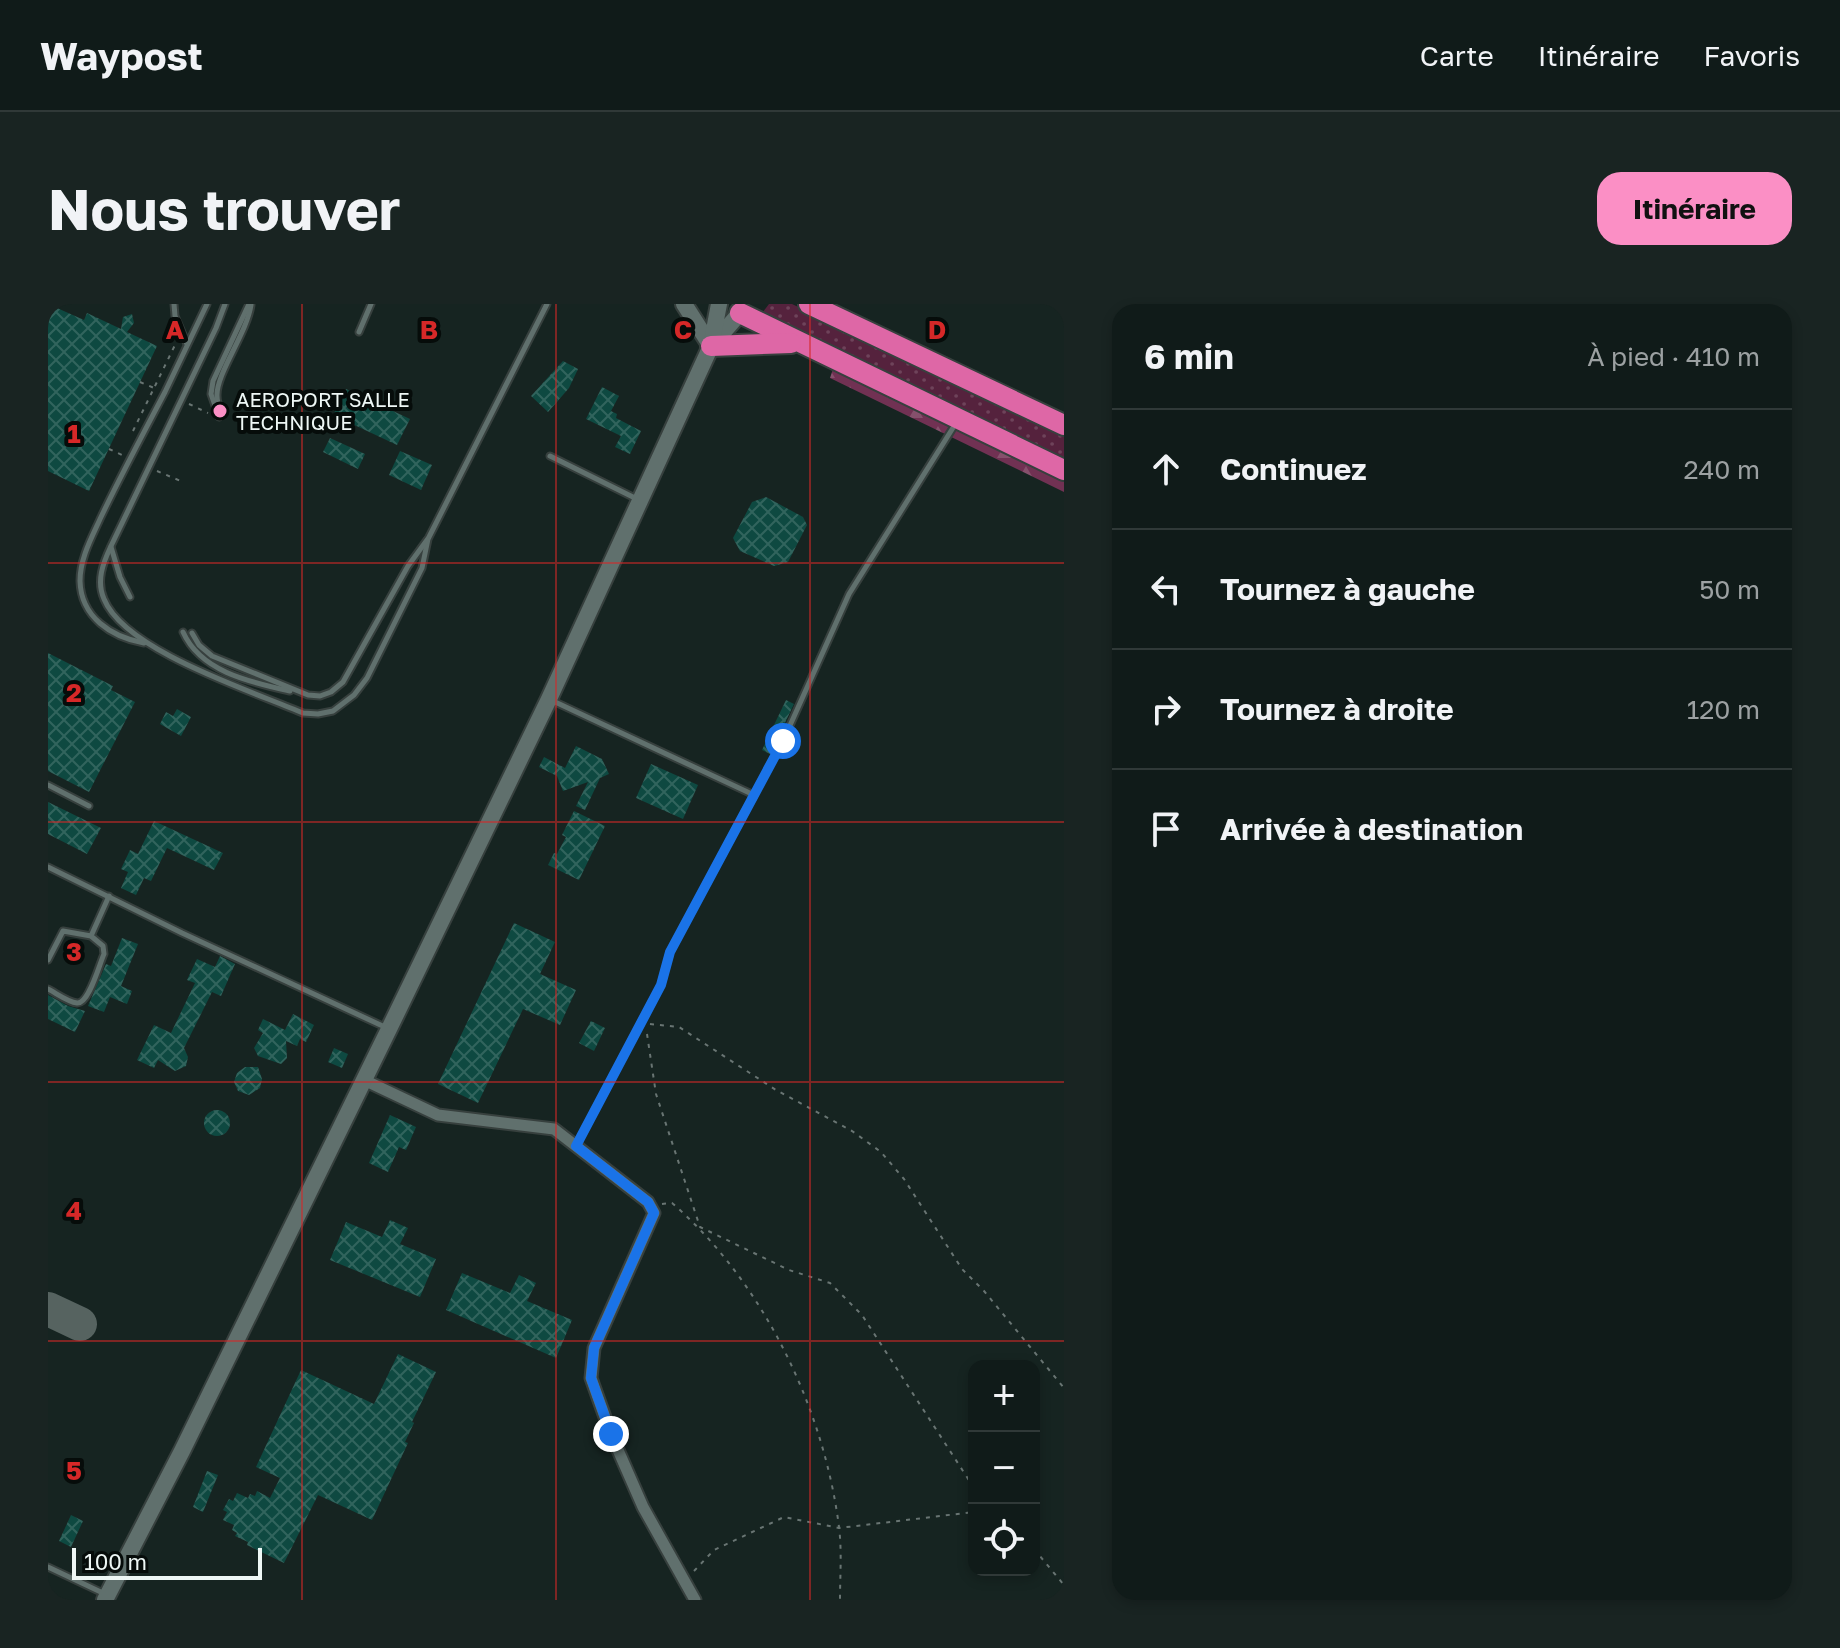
<!DOCTYPE html>
<html lang="fr">
<head>
<meta charset="utf-8">
<style>
  :root { --surface:#101b19; --page:#192422; --text:#f1f3f6; --muted:#9ca1a2; --line:#303938; --accent:#fb8fc5 }
  body { margin:0; font-family:"Golos Text",sans-serif; background:var(--page); color:var(--text) }
  .controls { position:absolute; right:24px; bottom:24px; display:grid; overflow:hidden; border-radius:16px; box-shadow:0 4px 12px #0003 }
  .controls button { width:72px; height:72px; display:grid; place-items:center; padding:0; border:0; border-bottom:2px solid var(--line); background:var(--surface); color:var(--text); font:40px sans-serif }
  .scale { position:absolute; left:24px; bottom:20px; width:190px; box-sizing:border-box; padding-left:8px; border:4px solid #eef7f5; border-top:0; font-size:22px; line-height:28px; white-space:nowrap; color:#eef7f5; -webkit-text-stroke:6px #060c0a; paint-order:stroke }
  .stop { position:absolute; width:24px; height:24px; margin:-18px; border:6px solid #1a73e8; border-radius:50%; background:#fff }
  .stop.end { background:#1a73e8; border-color:#fff; box-shadow:0 2px 8px #0008 }
  .list { margin:0; padding:0; list-style:none }
  h2 { display:flex; justify-content:space-between; align-items:center; height:104px; margin:0; padding:0 32px; font-size:34px }
  h2 small { font-size:26px; font-weight:400; color:var(--muted) }
  .list li { display:grid; grid-template-columns:52px 1fr auto; gap:24px; align-items:center; box-sizing:border-box; height:120px; padding:0 32px; border-top:2px solid var(--line) }
  .list b { display:block; font-size:30px; white-space:nowrap }
  .list em { font-size:26px; font-style:normal; color:var(--muted) }
  .icon { flex:none; width:44px; height:44px; fill:none; stroke:currentColor; stroke-width:2; stroke-linecap:round; stroke-linejoin:round }
  .map { position:relative; flex:none; width:1016px; height:1296px; overflow:hidden; border-radius:24px }
  header { display:flex; align-items:center; gap:48px; box-sizing:border-box; height:112px; padding:0 40px; background:var(--surface); border-bottom:2px solid var(--line) }
  header strong { font-size:38px }
  nav { display:flex; gap:44px; margin-inline-start:auto; font-size:28px }
  .intro { display:flex; align-items:center; justify-content:space-between; box-sizing:border-box; height:192px; padding:0 48px }
  h1 { margin:0; font-size:56px }
  .button { padding:20px 36px; border-radius:24px; background:var(--accent); color:#111; font-size:28px; font-weight:700 }
  main { display:flex; gap:48px; padding:0 48px }
  aside { flex:1; background:var(--surface); border-radius:24px; box-shadow:0 4px 12px #0003 }
  .map>svg:first-child { display:block }
  .grass { fill:url(#grass-dots) }
  .forest { fill:url(#forest-firs) }
  .lines { fill:none; stroke-linecap:round; stroke-linejoin:round }
  .taxiway { stroke:#566360; stroke-width:34 }
  .building { fill:url(#building-cross-hatch) }
  .lane-casing { stroke:#37403e; stroke-width:9 }
  .street-casing { stroke:#37403e; stroke-width:15 }
  .secondary-casing { stroke:#37403e; stroke-width:20 }
  .highway-casing { stroke:#37403e; stroke-width:24 }
  .path { stroke:#697573; stroke-width:2; stroke-dasharray:4 6; stroke-linecap:butt }
  .lane { stroke:#60706d; stroke-width:5 }
  .street { stroke:#60706d; stroke-width:11 }
  .secondary { stroke:#60706d; stroke-width:16 }
  .highway { stroke:#de67a6; stroke-width:20 }
  .route { stroke:#1a73e8; stroke-width:10 }
  .grid { fill:none; stroke:#d62828; stroke-width:2; stroke-opacity:0.55 }
  .poi-dot { fill:#fb8fc5; stroke:#060c0a; stroke-width:3 }
  .labels { text-anchor:middle; stroke-width:8; stroke-linejoin:round; paint-order:stroke }
  .poi-label { font-size:20px; fill:#eef7f5; stroke:#060c0a; text-anchor:start }
  .grid-label { font-size:26px; text-anchor:middle; font-weight:bold; fill:#d62828; stroke:#060c0a; stroke-width:8; stroke-linejoin:round; paint-order:stroke }
</style>
</head>
<body>
<header>
<strong>Waypost</strong>
<nav><a>Carte</a><a>Itinéraire</a><a>Favoris</a></nav>
</header>
<div class="intro"><h1>Nous trouver</h1><a class="button">Itinéraire</a></div>
<main>
<div class="map">
<svg width="1016" height="1296" viewBox="0 0 1016 1296">
  <defs>
    <pattern id="grass-dots" width="8" height="8" patternUnits="userSpaceOnUse" patternTransform="scale(2)"><rect width="8" height="8" fill="#55223d"/><path d="M2 2h.1M6 6h.1" fill="none" stroke="#6e435a" stroke-width="1.8" stroke-linecap="round"/></pattern>
    <pattern id="forest-firs" width="22" height="20" patternUnits="userSpaceOnUse" patternTransform="scale(2)"><rect width="22" height="20" fill="#713153"/><path d="M5 1l3.5 6h-7zM16 11l3.5 6h-7z" fill="#86506c"/></pattern>
    <pattern id="building-cross-hatch" width="8" height="8" patternUnits="userSpaceOnUse" patternTransform="scale(2)"><rect width="8" height="8" fill="#0e4941"/><path d="M0 0l8 8M0 8l8-8" fill="none" stroke="#31645d"/></pattern>
  </defs>
  <rect width="100%" height="100%" fill="#162421"/>
  <path class="grass" d="M721 0H744L1016 130V157L712 12Z"/>
  <path class="forest" d="M785 65 1016 178V188L782 74Z"/>
  <g class="lines">
    <path class="taxiway" d="M0 1005 32 1020"/>
  </g>
  <g class="building">
    <path d="M0 0 36 16 39 9 73 25 75 13 84 10 86 19 79 28 109 42 41 187 0 167Z"/>
    <path d="M515 57 530 65 521 84 500 108 483 92Z"/>
    <path d="M554 83 571 92 563 107 569 110 568 114 593 127 582 150 567 143 573 132 538 115Z"/>
    <path d="M298 85 362 115 349 141 285 111Z"/>
    <path d="M282 134 317 150 310 165 275 148Z"/>
    <path d="M352 147 384 161 373 186 341 171Z"/>
    <path d="M718 193 755 213 759 221 740 258 726 262 692 247 685 234 704 198Z"/>
    <path d="M0 349 65 382 63 386 87 398 41 488 0 467Z"/>
    <path d="M738 396 746 400 722 450 714 446Z"/>
    <path d="M129 405 143 413 133 432 112 420 118 408 125 412Z"/>
    <path d="M528 442 554 455 561 470 552 474 537 506 528 502 540 478 515 487 509 472 491 463 496 453 517 464Z"/>
    <path d="M603 460 650 481 635 515 588 494Z"/>
    <path d="M0 498 53 524 39 550 0 530Z"/>
    <path d="M526 507 557 522 531 576 500 561 506 549 509 550 518 533 514 531Z"/>
    <path d="M106 517 175 549 166 566 119 544 103 577 96 574 88 591 73 584 80 568 73 565 82 546 90 550Z"/>
    <path d="M466 619 507 638 492 670 528 686 512 721 475 705 430 799 390 780Z"/>
    <path d="M74 634 90 640 73 682 84 687 79 700 62 693 56 708 40 702 58 660 63 662Z"/>
    <path d="M172 652 187 660 173 692 164 688 136 744 140 753 138 762 127 767 110 756 106 764 89 756 106 721 123 729 147 679 139 676 149 655 167 663Z"/>
    <path d="M0 691 20 702 37 707 27 728 0 715Z"/>
    <path d="M245 710 266 721 258 738 252 735 249 742 238 737 239 754 233 760 210 752 206 744 215 729 210 726 215 715 237 726Z"/>
    <path d="M543 717 557 724 546 747 531 739Z"/>
    <path d="M286 744 300 750 294 764 280 758Z"/>
    <path d="M197 763H210L214 775 212 784 201 791 190 787 186 778 189 769Z"/>
    <circle cx="169" cy="819" r="13"/>
    <path d="M342 811 368 823 358 846 351 843 340 868 321 859Z"/>
    <path d="M342 916 360 924 352 940 388 955 372 993 282 956 298 918 334 933Z"/>
    <path d="M414 969 462 989 471 971 488 979 479 997 524 1016 508 1054 398 1006Z"/>
    <path d="M350 1050 388 1068 364 1118 366 1119 357 1138 360 1139 324 1216 270 1191 236 1259 199 1241 200 1238 187 1232 189 1229 184 1226 186 1221 175 1216 179 1208 175 1206 181 1195 185 1197 189 1189 200 1194 202 1190 207 1192 209 1187 222 1194 232 1174 208 1163 253 1066 326 1100Z"/>
    <path d="M159 1167 170 1171 155 1208 145 1203Z"/>
    <path d="M23 1211 35 1217 23 1243 11 1237Z"/>
  </g>
  <g class="lines">
    <g class="lane-casing">
      <g id="lane">
        <path d="M126 0 127 12 139 40"/>
        <path d="M177 0 168 24 63 242C55 259 48 277 56 295 77 347 204 387 255 409L270 410 285 407 306 391 319 374 374 264 380 235 499 0"/>
        <path d="M311 28 323 0"/>
        <path d="M174 111C172 105 169 99 169 92 168 70 199 29 203 1"/>
        <path d="M171 113 163 90 165 77 201 0"/>
        <path d="M502 152 591 196"/>
        <path d="M63 243 72 273 82 293"/>
        <path d="M135 328C153 368 202 378 242 387"/>
        <path d="M144 329 151 341 164 352 260 391 272 392 283 388 295 378 360 262 379 236"/>
        <path d="M96 339C63 333 33 313 32 277 32 254 44 233 53 213 73 171 95 130 117 88 131 59 145 29 159 0"/>
        <path d="M505 397 706 491"/>
        <path d="M0 481 41 502"/>
        <path d="M0 563 134 629 339 724"/>
        <path d="M43 632 61 592"/>
        <path d="M0 656 15 627 43 632 55 642 56 650C51 661 41 700 29 699 20 698 8 689 0 685"/>
        <path d="M528 842 613 681 622 648 735 437 801 290 908 119"/>
        <path d="M0 1263 57 1290"/>
      </g>
    </g>
    <g class="street-casing">
      <path id="street" d="M316 776 390 811 506 825 600 898 606 909 546 1044 543 1074 563 1130 595 1203 647 1296"/>
    </g>
    <g class="secondary-casing">
      <g id="secondary">
        <path d="M636 0 663 42"/>
        <path d="M664 41 692 9"/>
        <path d="M57 1296 134 1147 341 725 501 395 663 42 671 0"/>
      </g>
    </g>
    <g class="highway-casing">
      <g id="highway">
        <path d="M761 0 1016 121"/>
        <path d="M692 9 1016 166"/>
        <path d="M663 42 743 39"/>
      </g>
    </g>
    <g class="path">
      <path d="M92 78 106 84"/>
      <path d="M141 100 160 109"/>
      <path d="M85 127 128 39"/>
      <path d="M61 145 74 151"/>
      <path d="M109 167 135 178"/>
      <path d="M602 720 631 723 728 786 804 827 833 848 856 875 914 965 936 987 1016 1084"/>
      <path d="M599 730 608 790 652 923 741 966 782 979 814 1011 926 1184"/>
      <path d="M614 900 624 899C715 978 776 1104 791 1223 794 1247 792 1272 792 1296"/>
      <path d="M986 1245 1016 1281"/>
      <path d="M646 1267 666 1246 736 1213 791 1224 926 1208"/>
    </g>
    <use href="#lane" class="lane"/>
    <use href="#street" class="street"/>
    <use href="#secondary" class="secondary"/>
    <use href="#highway" class="highway"/>
  </g>
  <g class="lines">
    <path class="route" d="M563 1130 543 1074 546 1044 606 909 600 898 528 842 613 681 622 648 735 437"/>
  </g>
  <path class="grid" d="M254 0V1296M508 0V1296M762 0V1296M0 259H1016M0 518H1016M0 778H1016M0 1037H1016"/>
  <circle class="poi-dot" cx="172" cy="107" r="8"/>
  <g class="labels">
    <g class="poi-label">
      <text x="188" y="103">AEROPORT SALLE<tspan x="188" dy="23">TECHNIQUE</tspan></text>
    </g>
  </g>
  <g class="grid-label">
    <text x="127" y="35">A</text>
    <text x="381" y="35">B</text>
    <text x="635" y="35">C</text>
    <text x="889" y="35">D</text>
    <text x="26" y="139">1</text>
    <text x="26" y="398">2</text>
    <text x="26" y="657">3</text>
    <text x="26" y="916">4</text>
    <text x="26" y="1176">5</text>
  </g>
</svg>
<div class="controls">
<button>+</button>
<button>−</button>
<button><svg class="icon" aria-label="locate" viewBox="0 0 24 24"><circle cx="12" cy="12" r="6"/><path d="M12 2v4M12 18v4M2 12h4M18 12h4"/></svg></button>
</div>
<div class="scale">100 m</div>
<div class="stop" style="left:735px;top:437px"></div>
<div class="stop end" style="left:563px;top:1130px"></div>
</div>
<aside>
<h2>6 min<small>À pied · 410 m</small></h2>
<ul class="list">
<li><svg class="icon" aria-label="ahead" viewBox="0 0 24 24"><path d="M12 20V5M6 11l6-6 6 6"/></svg><div><b>Continuez</b></div><em>240 m</em></li>
<li><svg class="icon" aria-label="left" viewBox="0 0 24 24"><path d="M17 20v-9H6M10 6l-5 5 5 5"/></svg><div><b>Tournez à gauche</b></div><em>50 m</em></li>
<li><svg class="icon" aria-label="right" viewBox="0 0 24 24"><path d="M7 20v-9h11M14 6l5 5-5 5"/></svg><div><b>Tournez à droite</b></div><em>120 m</em></li>
<li><svg class="icon" aria-label="arrive" viewBox="0 0 24 24"><path d="M6 21V4h12l-3 4 3 4H6"/></svg><div><b>Arrivée à destination</b></div></li>
</ul>
</aside>
</main>
</body>
</html>
